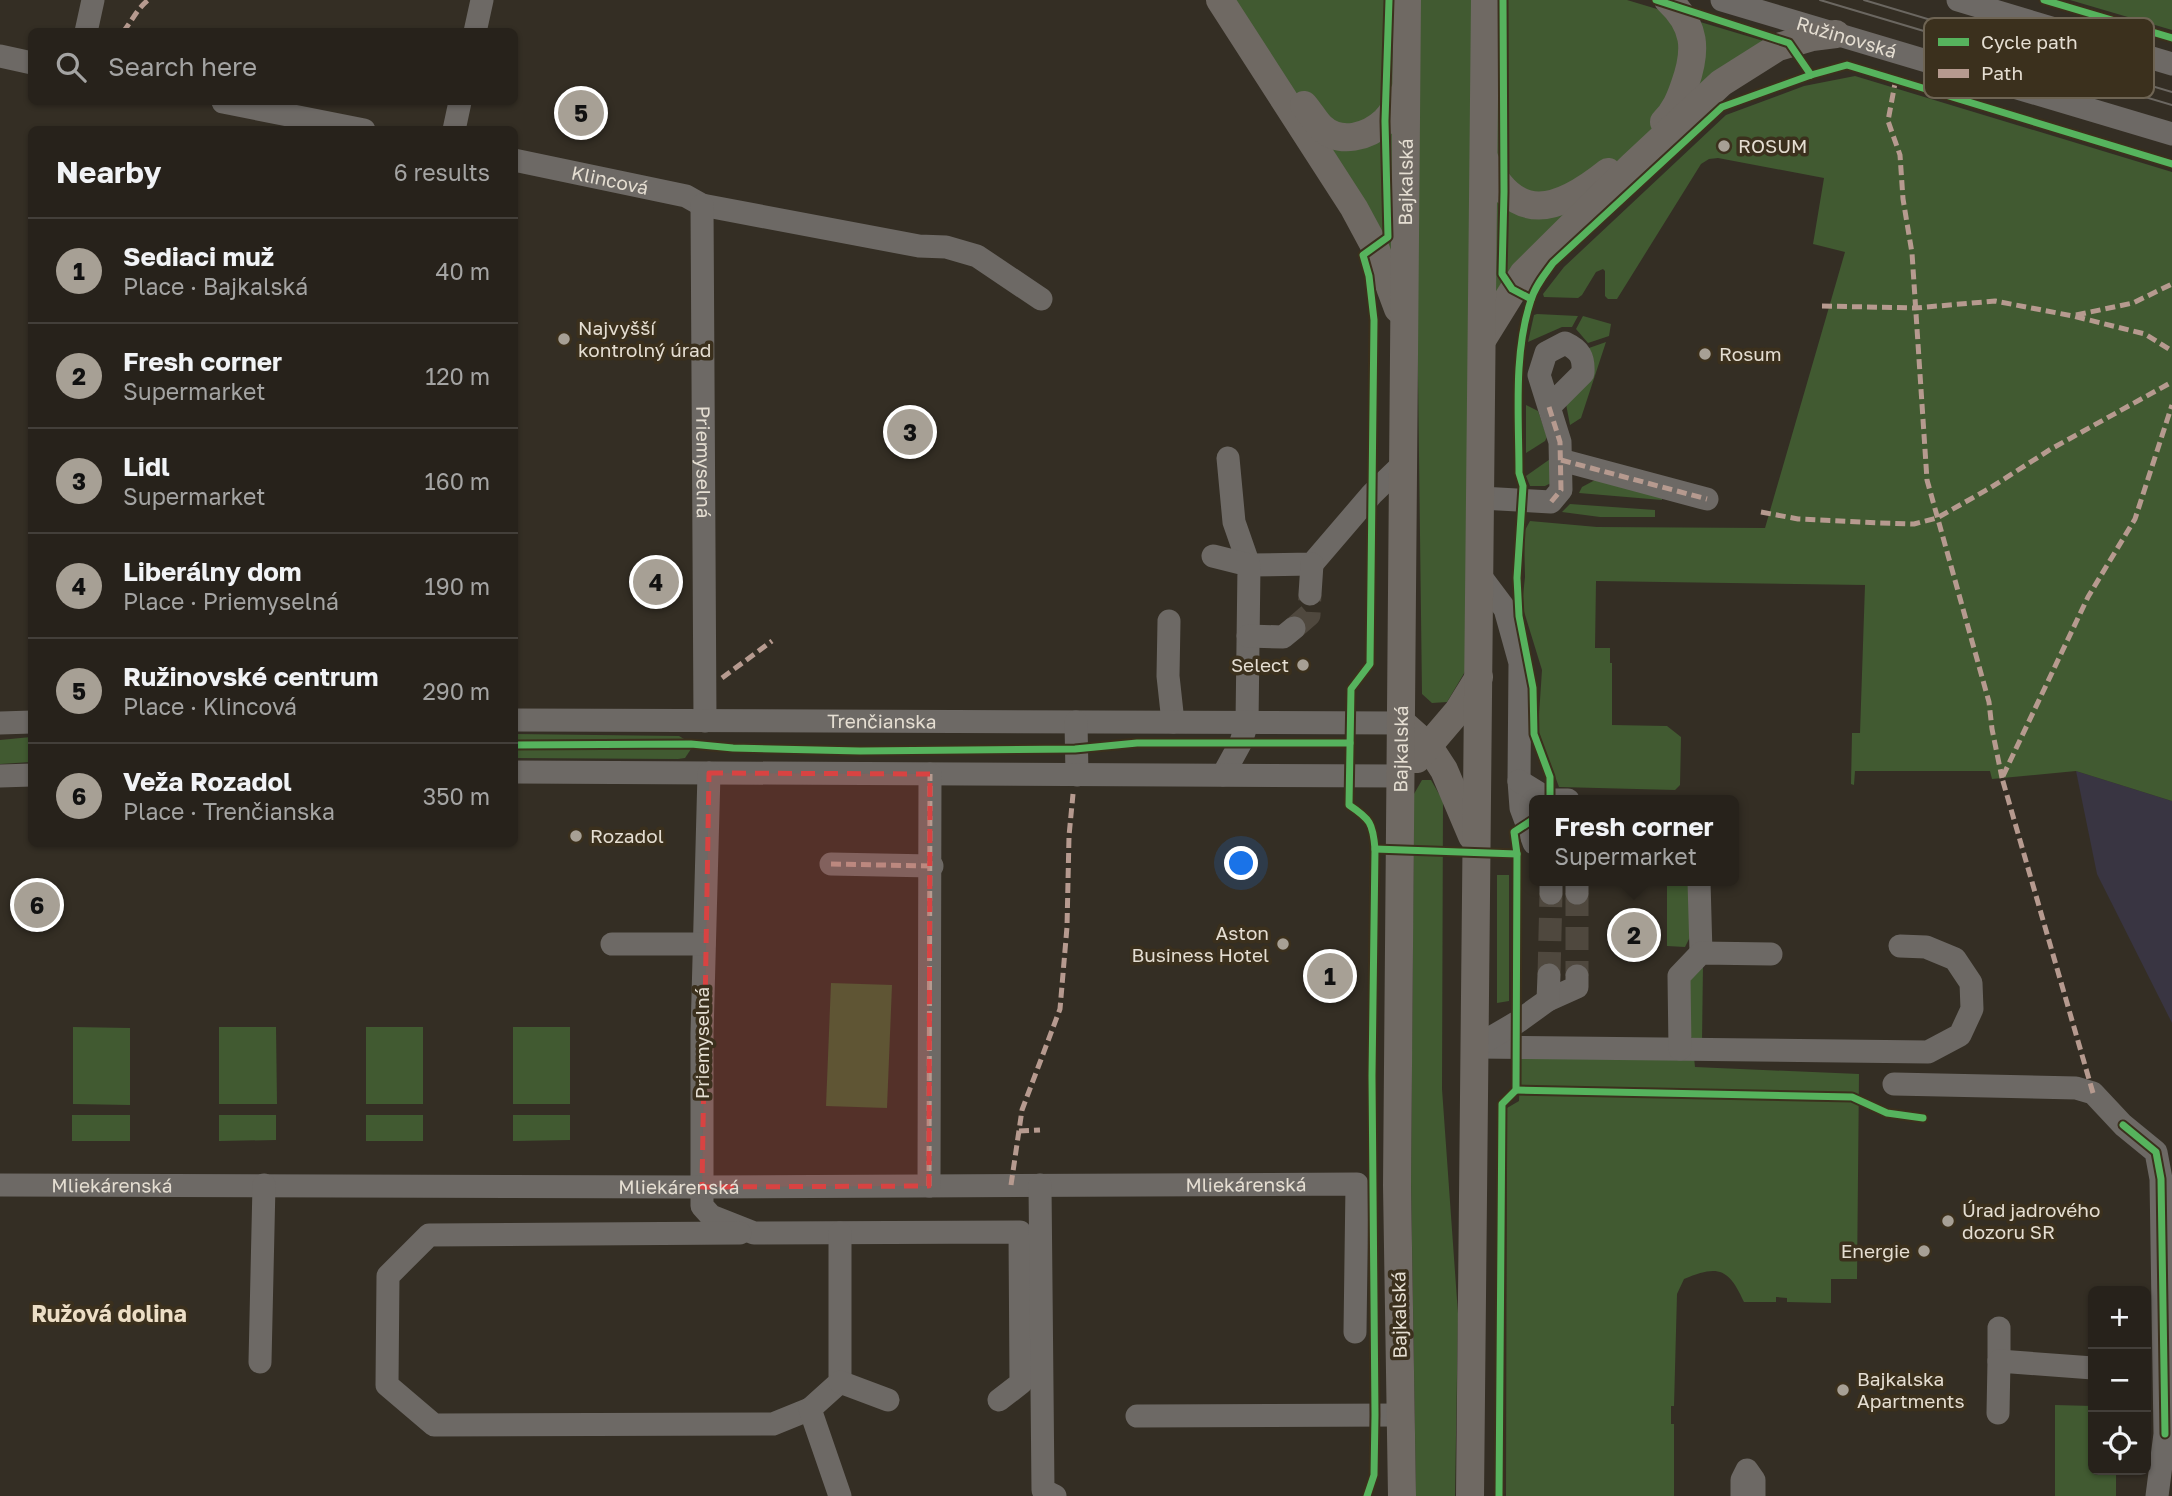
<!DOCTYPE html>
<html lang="en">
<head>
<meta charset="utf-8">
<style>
  :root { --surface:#27221b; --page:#332f28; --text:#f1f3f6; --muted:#a4a4a3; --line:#433f3a; --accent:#a7a095 }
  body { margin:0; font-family:"Golos Text",sans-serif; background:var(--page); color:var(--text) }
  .controls { position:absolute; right:21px; bottom:21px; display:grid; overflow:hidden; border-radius:10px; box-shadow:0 2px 5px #0004 }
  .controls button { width:63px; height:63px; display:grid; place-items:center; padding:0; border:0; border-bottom:2px solid var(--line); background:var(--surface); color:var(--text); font:35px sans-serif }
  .you { position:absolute; left:1242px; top:864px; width:24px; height:24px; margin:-18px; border:5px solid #fff; border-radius:50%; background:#1a73e8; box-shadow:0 0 0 10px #1a73e833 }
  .badge { display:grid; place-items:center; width:46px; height:46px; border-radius:50%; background:var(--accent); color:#111; font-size:23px; font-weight:700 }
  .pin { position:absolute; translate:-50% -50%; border:4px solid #fff; box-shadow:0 2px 7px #0006 }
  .popup { position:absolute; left:1529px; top:795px; width:210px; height:91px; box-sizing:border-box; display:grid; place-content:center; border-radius:10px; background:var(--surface); filter:drop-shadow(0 2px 5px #0005); font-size:23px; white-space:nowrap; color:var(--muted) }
  .popup b { font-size:26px; color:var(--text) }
  .popup::after { content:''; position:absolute; left:50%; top:100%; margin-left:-14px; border:14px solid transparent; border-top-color:var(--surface) }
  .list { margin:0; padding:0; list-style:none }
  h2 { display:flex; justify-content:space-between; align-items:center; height:91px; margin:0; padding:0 28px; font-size:30px }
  h2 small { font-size:23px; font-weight:400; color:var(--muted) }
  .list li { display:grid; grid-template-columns:46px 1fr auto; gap:21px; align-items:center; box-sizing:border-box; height:105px; padding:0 28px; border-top:2px solid var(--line) }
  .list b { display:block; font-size:26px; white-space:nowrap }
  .list p { margin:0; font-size:23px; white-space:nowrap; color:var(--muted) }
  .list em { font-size:23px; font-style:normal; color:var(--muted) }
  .icon { flex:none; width:38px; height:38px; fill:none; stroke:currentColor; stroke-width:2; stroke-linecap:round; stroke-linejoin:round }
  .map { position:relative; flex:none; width:2172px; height:1496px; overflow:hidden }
  .search { position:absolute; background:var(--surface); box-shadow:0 2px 5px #0004; left:28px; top:28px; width:490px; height:77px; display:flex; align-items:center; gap:18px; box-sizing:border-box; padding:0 24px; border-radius:10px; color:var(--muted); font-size:26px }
  .panel { position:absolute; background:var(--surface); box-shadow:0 2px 5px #0004; left:28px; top:126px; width:490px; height:721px; border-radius:10px }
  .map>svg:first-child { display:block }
  .medical { fill:#393542 }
  .green { fill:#415a31 }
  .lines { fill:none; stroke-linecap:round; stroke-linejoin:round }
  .minor-tunnel { stroke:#4f483e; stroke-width:23; stroke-dasharray:23 11; stroke-linecap:butt }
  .minor { stroke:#6d6965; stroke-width:23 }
  .major { stroke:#6f6963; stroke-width:28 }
  .tram { stroke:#6b6761; stroke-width:2 }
  .quiet { stroke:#b69a8f; stroke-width:5; stroke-dasharray:10 5; stroke-linecap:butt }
  .cycleway-casing { stroke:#3b301d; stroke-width:11 }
  .cycleway { stroke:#56b35d; stroke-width:7 }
  .marked { fill:#d84342; fill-opacity:0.2; stroke:#d84342; stroke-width:5; stroke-dasharray:14 9; stroke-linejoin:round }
  .poi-dot { fill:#a7a095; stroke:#3b301d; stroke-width:2.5 }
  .labels { text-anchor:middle; stroke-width:7; stroke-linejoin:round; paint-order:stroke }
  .street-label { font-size:19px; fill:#e5ded2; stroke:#3b301d }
  .poi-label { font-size:19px; fill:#e5ded2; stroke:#3b301d; text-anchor:start }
  .quarter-label { font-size:23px; font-weight:bold; fill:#ecdec6; stroke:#3b301d }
  .key { fill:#3b301d; stroke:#6e6453; stroke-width:2 }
  .key-label { font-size:19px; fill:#e5ded2 }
</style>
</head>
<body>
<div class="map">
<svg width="2172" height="1496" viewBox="0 0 2172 1496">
  <rect width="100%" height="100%" fill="#342e24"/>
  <path class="medical" d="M2076 771 2172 801V1023L2097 874Z"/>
  <g class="green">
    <path d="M1230 0H1627L1767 42 1469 320 1466 670 1447 702 1432 703 1422 694 1417 297Z"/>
    <path d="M2070 0H2172V30Z"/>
    <path d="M1855 76 2172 172V801L2076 771 1992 779 1990 771H1855L1854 785 1851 784 1852 733H1860L1865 585 1596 581 1595 648H1610V663H1612V725L1667 726 1681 737 1680 785 1675 790 1559 787 1538 730 1542 670 1522 605 1525 577 1524 532 1530 521 1597 527 1765 528 1845 252 1813 244 1824 178 1718 158 1709 159 1701 164 1617 299H1608L1605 296V271L1603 269 1596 272 1582 295 1578 298 1544 297 1543 294 1564 267 1726 115 1804 86Z"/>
    <path d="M1537 314 1578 316 1572 327H1562L1528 342 1534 315Z"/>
    <path d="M1583 316 1611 324 1609 336 1588 343 1576 329Z"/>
    <path d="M1606 342 1581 418 1570 425 1566 404 1590 373 1589 348Z"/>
    <path d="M1526 405 1538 411 1547 437 1545 441 1526 453Z"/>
    <path d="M1553 457V482L1545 486H1530L1526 476Z"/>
    <path d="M1595 480 1662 497V500L1579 493 1582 487Z"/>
    <path d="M1570 504 1655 510V517H1600L1562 512Z"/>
    <path d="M515 734 679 736 689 742 691 749 685 758 678 759 515 758Z"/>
    <path d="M31 737V762L0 764V740Z"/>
    <path d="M1422 780H1431L1443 801 1442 1089 1458 1314 1455 1496H1416L1411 1182 1414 794Z"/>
    <path d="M1497 875H1509V1001L1497 1003Z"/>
    <path d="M1667 881H1692L1691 935 1685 947 1667 946Z"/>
    <path d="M1703 965 1702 1042 1690 1037 1686 982Z"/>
    <path d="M831 983 892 985 887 1108 826 1106Z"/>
    <path d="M73 1027 130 1028V1105L73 1104Z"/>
    <path d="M219 1027H276L277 1104H219Z"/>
    <rect x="366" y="1027" width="57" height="77"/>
    <rect x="513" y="1027" width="57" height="77"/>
    <path d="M1521 1055 1694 1057 1695 1067 1859 1074 1857 1279H1831V1303L1787 1302V1298L1776 1297V1302H1744C1729 1269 1719 1264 1684 1279L1677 1294 1674 1406H1671V1424H1674V1496H1506L1507 1108 1519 1101Z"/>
    <rect x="72" y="1115" width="58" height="26"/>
    <path d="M219 1115H276V1140L219 1141Z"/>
    <rect x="366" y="1115" width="57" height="26"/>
    <path d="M513 1115H570V1140L513 1141Z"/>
    <path d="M2055 1405 2093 1406V1470H2116V1496H2055Z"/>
  </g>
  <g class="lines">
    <g class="minor-tunnel">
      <path d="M1294 628 1309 615 1310 594"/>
      <path d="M1577 893V976"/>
      <path d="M1549 975 1551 893"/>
    </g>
    <g class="minor">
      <path id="s1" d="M1722 0 2172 134"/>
      <path d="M1958 0 2172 64"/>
      <path d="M86 32 93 0"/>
      <path d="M475 32 482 0"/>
      <path d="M0 56 32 63"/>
      <path d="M223 102 364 130"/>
      <path d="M454 130 460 102"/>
      <path id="s2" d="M514 160 686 196 702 205 919 246 946 247 977 256 1041 299"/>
      <path id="s3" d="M702 205 705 721"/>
      <path d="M1228 458 1234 522 1249 565 1312 564 1372 494 1402 465"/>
      <path d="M1561 460 1707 499"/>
      <path d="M1481 498 1551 502 1561 490 1560 442 1539 375 1546 353 1565 343C1580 350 1584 357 1583 373L1549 407"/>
      <path d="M1213 556 1249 565 1247 723 1241 742 1223 775"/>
      <path d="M1481 577 1505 609 1520 663 1519 781 1521 808 1534 843"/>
      <path d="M1310 594 1312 564"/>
      <path d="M1169 621 1168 676 1173 722"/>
      <path d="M1248 636 1283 637 1294 628"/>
      <path id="s4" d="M514 720 1402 723"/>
      <path d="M1076 722 1077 775"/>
      <path d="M0 723 32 722"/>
      <path d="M514 772 1401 776"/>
      <path d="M709 773 702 1034V1206L711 1216 754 1233 1020 1232 1021 1383 999 1400"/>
      <path d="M0 776 32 775"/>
      <path d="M1519 781 1550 800H1568"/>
      <path d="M831 864 932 866"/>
      <path d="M1699 881 1701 953"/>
      <path d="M1551 893V881"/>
      <path d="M1577 893V881"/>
      <path d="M612 944H704"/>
      <path d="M1548 1000 1577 987V976"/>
      <path d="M1475 1047 1928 1052 1960 1035 1972 1009 1971 983 1955 959 1926 947 1900 946"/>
      <path d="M1475 1047 1516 1023 1548 1000 1549 975"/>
      <path d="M1680 1049 1679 976 1701 953 1771 954"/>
      <path d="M1894 1084 2076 1088 2093 1093 2123 1125 2156 1152 2161 1179 2165 1434 2157 1496"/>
      <path id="s5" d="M0 1185 702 1187 1357 1184 1355 1332"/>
      <path d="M1040 1185 1043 1490 1055 1496"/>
      <path d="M929 1186 930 774"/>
      <path d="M740 1233 429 1235 388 1276 387 1385 434 1425 773 1424 810 1409"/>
      <path d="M840 1233V1382L810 1409 840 1496"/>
      <path d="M1999 1361V1328"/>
      <path d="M260 1362 264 1185"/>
      <path d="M840 1382 888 1400"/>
      <path d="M1998 1413 1999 1361 2093 1368"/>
      <path d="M1137 1416 1401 1415"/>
      <path d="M1742 1496V1480L1747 1470 1754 1480V1496"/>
    </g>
    <g class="major">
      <path d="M1220 0 1354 208 1375 247 1398 309"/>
      <path d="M1304 105C1310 112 1315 121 1321 127 1340 145 1368 137 1385 121 1394 112 1400 100 1406 89"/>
      <path d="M1664 122C1675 111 1680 99 1685 84 1697 50 1696 26 1668 0"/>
      <path d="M1484 158C1515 226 1558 212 1608 172"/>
      <path d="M1484 337 1523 274 1632 166 1721 83 1778 47 1812 37 1836 34"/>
      <path d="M1402 723 1429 747 1444 770 1472 836"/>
      <path d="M1417 759 1458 711 1479 677"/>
      <path id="s6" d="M1402 1496 1397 1185 1407 0"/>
      <path d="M1470 1496 1485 0"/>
    </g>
    <g class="tram">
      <path d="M1820 0 2172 105"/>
      <path d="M1864 0 2172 92"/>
    </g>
    <g class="quiet">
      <path d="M123 32C132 21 137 9 148 0"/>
      <path d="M1896 78 1888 121 1900 155 1903 199 1912 253 1927 480 1989 702 1992 729 2002 778"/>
      <path d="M1822 306 1915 308 1995 301 2073 316 2145 334 2172 351"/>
      <path d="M2076 315 2133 303 2172 284"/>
      <path d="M1549 407 1560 442 1561 490 1551 502"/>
      <path d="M1561 460 1707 499"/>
      <path d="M1761 512 1798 519 1879 523 1914 524 1937 518 1990 488 2051 449 2172 382"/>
      <path d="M722 678 772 641"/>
      <path d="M831 864 932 866"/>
      <path d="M2093 1093 2002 778 2088 597 2135 519 2172 405"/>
      <path d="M1019 1131 1040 1130"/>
      <path d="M1011 1185 1022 1110 1060 1009 1067 927 1069 836 1073 794"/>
      <path d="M929 1186 930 774"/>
    </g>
    <g class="cycleway-casing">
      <g id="cycleway">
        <path d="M1503 0 1504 192 1502 274 1512 289 1531 299"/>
        <path d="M1656 0 1789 43 1811 75"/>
        <path d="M2044 0 2172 38"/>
        <path d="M514 745 691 744 733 748 860 751 1075 749 1137 743H1350"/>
        <path d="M1550 800V777L1534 734 1533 688 1519 616 1517 578 1523 486 1519 473C1519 417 1513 354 1531 300 1535 286 1545 274 1553 263L1722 107 1811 75 1847 65 2172 164"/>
        <path d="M1375 849 1517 854"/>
        <path d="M1516 1090 1852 1097 1887 1113 1923 1118"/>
        <path d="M2123 1125 2156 1152 2161 1179 2165 1434"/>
        <path d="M1367 1496 1374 1475 1375 1415 1372 1076 1375 849C1373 823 1370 819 1349 805L1351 689 1370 664 1374 320 1369 276 1363 255 1388 237 1385 121 1389 0"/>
        <path d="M1499 1496 1502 1104 1516 1090 1517 854 1514 832 1534 819"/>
      </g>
    </g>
    <use href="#cycleway" class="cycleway"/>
  </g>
  <path class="marked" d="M709 773 930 774 929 1186 702 1187Z"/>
  <g class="poi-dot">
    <circle cx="1724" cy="146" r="7"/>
    <circle cx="564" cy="339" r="7"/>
    <circle cx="1705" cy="354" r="7"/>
    <circle cx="1303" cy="665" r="7"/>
    <circle cx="576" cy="836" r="7"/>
    <circle cx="1283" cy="944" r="7"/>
    <circle cx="1948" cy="1221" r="7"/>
    <circle cx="1924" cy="1251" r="7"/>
    <circle cx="1843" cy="1390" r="7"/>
  </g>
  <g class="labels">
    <g class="street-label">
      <text dy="7" stroke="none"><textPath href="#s1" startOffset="130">Ružinovská</textPath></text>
      <text dy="7" stroke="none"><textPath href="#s2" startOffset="98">Klincová</textPath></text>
      <text dy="7" stroke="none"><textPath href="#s6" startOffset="1314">Bajkalská</textPath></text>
      <text dy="7" stroke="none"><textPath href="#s3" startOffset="257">Priemyselná</textPath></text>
      <text dy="7" stroke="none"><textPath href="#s4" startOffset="368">Trenčianska</textPath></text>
      <text dy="7" stroke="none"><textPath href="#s6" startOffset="747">Bajkalská</textPath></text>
      <text transform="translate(702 1043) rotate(-90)" y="7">Priemyselná</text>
      <text dy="7" stroke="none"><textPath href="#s5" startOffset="1246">Mliekárenská</textPath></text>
      <text dy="7" stroke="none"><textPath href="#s5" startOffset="112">Mliekárenská</textPath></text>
      <text dy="7" stroke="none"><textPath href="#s5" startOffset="679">Mliekárenská</textPath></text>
      <text transform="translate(1399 1315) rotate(-91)" y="7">Bajkalská</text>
    </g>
    <g class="poi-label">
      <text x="1738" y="153">ROSUM</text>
      <text x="578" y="335">Najvyšší<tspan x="578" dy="22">kontrolný úrad</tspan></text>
      <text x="1719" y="361">Rosum</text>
      <text x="1289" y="672" text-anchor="end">Select</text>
      <text x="590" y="843">Rozadol</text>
      <text x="1269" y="940" text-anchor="end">Aston<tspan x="1269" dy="22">Business Hotel</tspan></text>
      <text x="1962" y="1217">Úrad jadrového<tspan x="1962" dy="22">dozoru SR</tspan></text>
      <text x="1910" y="1258" text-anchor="end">Energie</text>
      <text x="1857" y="1386">Bajkalska<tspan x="1857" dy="22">Apartments</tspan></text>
    </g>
    <g class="quarter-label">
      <text x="109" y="1322">Ružová dolina</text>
    </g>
  </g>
  <rect x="1924" y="18" width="230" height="80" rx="10" class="key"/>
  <rect x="1938" y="38" width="31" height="8" fill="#56b35d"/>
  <rect x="1938" y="69" width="31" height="9" fill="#b69a8f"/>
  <g class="key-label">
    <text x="1981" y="49">Cycle path</text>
    <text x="1981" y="80">Path</text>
  </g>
</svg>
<div class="controls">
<button>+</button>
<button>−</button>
<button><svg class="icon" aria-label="locate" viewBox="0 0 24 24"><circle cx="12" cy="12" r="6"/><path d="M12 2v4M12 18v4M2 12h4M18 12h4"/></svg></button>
</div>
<div class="you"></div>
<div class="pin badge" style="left:1330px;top:976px">1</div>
<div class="pin badge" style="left:1634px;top:935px">2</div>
<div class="popup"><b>Fresh corner</b>Supermarket</div>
<div class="pin badge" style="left:910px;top:432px">3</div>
<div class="pin badge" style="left:656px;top:582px">4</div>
<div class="pin badge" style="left:581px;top:113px">5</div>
<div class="pin badge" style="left:37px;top:905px">6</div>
<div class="search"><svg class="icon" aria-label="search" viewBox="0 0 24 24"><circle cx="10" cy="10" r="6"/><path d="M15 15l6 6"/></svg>Search here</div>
<section class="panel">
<h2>Nearby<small>6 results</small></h2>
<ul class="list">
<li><span class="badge">1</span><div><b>Sediaci muž</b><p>Place · Bajkalská</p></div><em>40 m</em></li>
<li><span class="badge">2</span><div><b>Fresh corner</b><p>Supermarket</p></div><em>120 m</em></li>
<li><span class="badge">3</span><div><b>Lidl</b><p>Supermarket</p></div><em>160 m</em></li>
<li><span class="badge">4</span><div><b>Liberálny dom</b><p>Place · Priemyselná</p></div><em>190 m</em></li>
<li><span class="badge">5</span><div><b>Ružinovské centrum</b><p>Place · Klincová</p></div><em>290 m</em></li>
<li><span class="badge">6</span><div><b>Veža Rozadol</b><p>Place · Trenčianska</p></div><em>350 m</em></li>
</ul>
</section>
</div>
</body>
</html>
